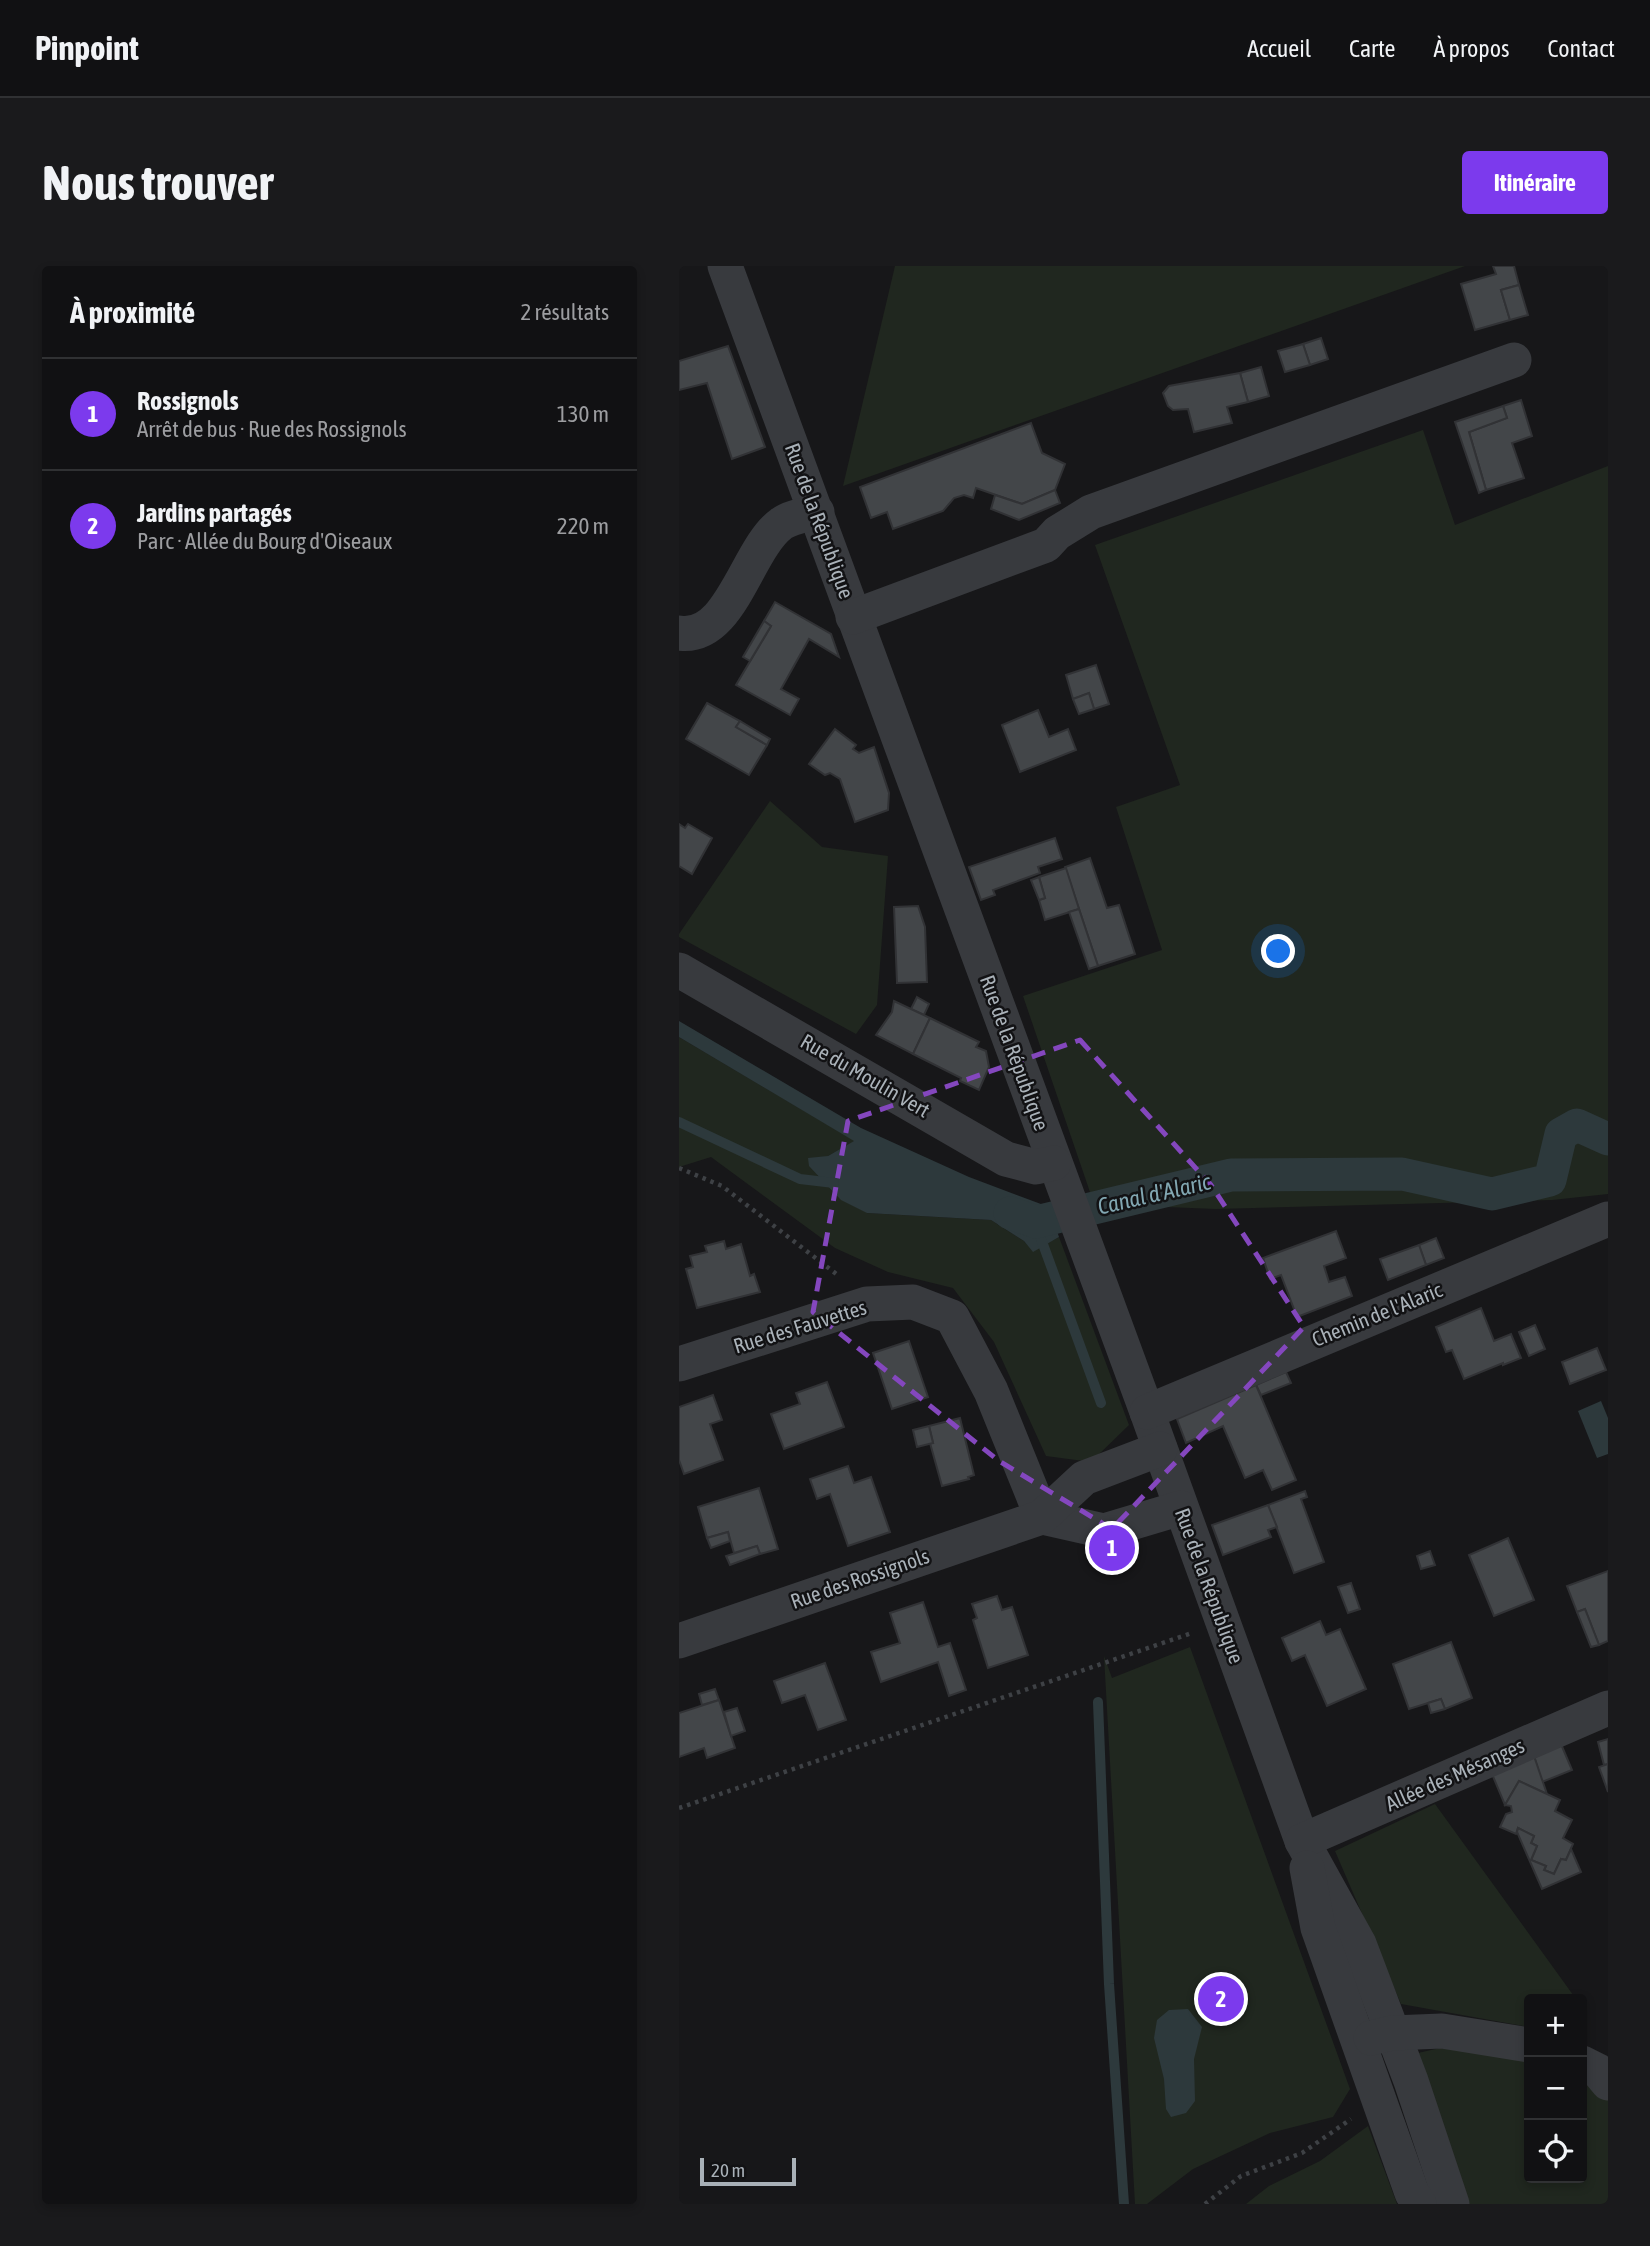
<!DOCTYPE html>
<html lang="fr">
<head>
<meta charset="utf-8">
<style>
  :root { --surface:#111113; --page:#1a1a1c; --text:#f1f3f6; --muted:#9c9da0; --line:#303133; --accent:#7c3aed }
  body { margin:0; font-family:"Asap Condensed",sans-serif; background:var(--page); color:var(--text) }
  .controls { position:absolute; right:21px; bottom:21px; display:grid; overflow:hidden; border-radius:7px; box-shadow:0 4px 10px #0003 }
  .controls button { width:63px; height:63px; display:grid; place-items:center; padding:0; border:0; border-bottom:2px solid var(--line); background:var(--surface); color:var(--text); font:35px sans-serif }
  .scale { position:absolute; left:21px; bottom:18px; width:96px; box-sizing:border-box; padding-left:7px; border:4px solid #a9b1b8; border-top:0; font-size:19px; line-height:24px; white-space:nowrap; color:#a9b1b8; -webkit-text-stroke:5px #121214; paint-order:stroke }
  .you { position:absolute; left:600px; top:686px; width:24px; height:24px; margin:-18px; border:5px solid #fff; border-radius:50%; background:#1a73e8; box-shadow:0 0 0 10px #1a73e833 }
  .badge { display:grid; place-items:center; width:46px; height:46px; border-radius:50%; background:var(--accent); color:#fff; font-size:23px; font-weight:700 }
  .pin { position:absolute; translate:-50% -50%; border:4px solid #fff; box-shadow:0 2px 7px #0006 }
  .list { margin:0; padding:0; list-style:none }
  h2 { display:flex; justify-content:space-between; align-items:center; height:91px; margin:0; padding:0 28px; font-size:30px }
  h2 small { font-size:23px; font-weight:400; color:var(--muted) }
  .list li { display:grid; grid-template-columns:46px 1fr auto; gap:21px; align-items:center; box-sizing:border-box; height:112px; padding:0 28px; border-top:2px solid var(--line) }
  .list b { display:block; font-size:26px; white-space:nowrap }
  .list p { margin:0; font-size:23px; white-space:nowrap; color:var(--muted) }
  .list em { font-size:23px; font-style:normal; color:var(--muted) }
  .icon { flex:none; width:38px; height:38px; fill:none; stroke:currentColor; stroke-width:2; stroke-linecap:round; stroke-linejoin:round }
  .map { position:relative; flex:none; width:929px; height:1938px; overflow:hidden; border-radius:7px }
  header { display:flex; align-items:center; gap:42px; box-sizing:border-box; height:98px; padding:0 35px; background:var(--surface); border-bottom:2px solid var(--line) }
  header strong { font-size:33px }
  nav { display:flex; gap:38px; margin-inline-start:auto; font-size:24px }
  .intro { display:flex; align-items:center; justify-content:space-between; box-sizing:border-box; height:168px; padding:0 42px }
  h1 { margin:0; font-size:49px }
  .button { padding:18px 32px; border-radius:7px; background:var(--accent); color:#fff; font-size:24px; font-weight:700 }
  main { display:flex; gap:42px; padding:0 42px }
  aside { flex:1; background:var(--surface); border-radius:7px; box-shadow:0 4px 10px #0003 }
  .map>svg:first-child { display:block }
  .green { fill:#20271f }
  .water { fill:#2d393c }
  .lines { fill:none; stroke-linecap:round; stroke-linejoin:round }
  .stream { stroke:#2d393c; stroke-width:10 }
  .canal { stroke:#2d393c; stroke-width:33 }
  .building { fill:#434649; stroke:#313235; stroke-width:2 }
  .path { stroke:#3e4145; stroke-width:4.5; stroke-dasharray:3.5 5; stroke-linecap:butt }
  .minor { stroke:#383a3e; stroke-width:35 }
  .marked { fill:none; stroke:#8447be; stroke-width:5; stroke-dasharray:14 9; stroke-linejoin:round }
  .labels { text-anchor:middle; stroke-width:5; stroke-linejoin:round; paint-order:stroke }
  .street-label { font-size:21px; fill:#a9b1b8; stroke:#121214 }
  .water-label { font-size:23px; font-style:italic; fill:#82a7b2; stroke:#121214 }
</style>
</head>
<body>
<header>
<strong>Pinpoint</strong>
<nav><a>Accueil</a><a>Carte</a><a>À propos</a><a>Contact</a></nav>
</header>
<div class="intro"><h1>Nous trouver</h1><a class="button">Itinéraire</a></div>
<main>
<aside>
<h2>À proximité<small>2 résultats</small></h2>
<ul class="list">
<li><span class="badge">1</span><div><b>Rossignols</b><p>Arrêt de bus · Rue des Rossignols</p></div><em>130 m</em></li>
<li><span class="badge">2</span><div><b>Jardins partagés</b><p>Parc · Allée du Bourg d'Oiseaux</p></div><em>220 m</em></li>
</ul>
</aside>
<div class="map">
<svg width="929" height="1938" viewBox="0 0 929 1938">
  <rect width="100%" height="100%" fill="#171719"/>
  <g class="green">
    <path d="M216 0H786L164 220Z"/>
    <path d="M744 164 776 259 929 200V928L873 934 537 943 463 940 466 929 460 917 413 932 344 730 483 684 437 541 501 519 416 279Z"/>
    <path d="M91 535 143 581 209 590 198 739 177 768 0 671V668Z"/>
    <path d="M0 771 176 875 149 890 188 947 312 954 345 975 354 985 380 971 450 1159 412 1196 367 1190 315 1076 274 1022 209 1006 156 982 32 891 0 901Z"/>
    <path d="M511 1381 671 1823 654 1851 591 1867 514 1903 468 1938H456L425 1390 433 1412Z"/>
    <path d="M756 1538 897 1733H850V1761L722 1738 656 1585Z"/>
    <path d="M761 1782 850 1794V1912H903V1810L918 1821 929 1834V1938H781L730 1789Z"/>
    <path d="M689 1860 718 1938H567L590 1920 641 1895Z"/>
  </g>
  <g class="water">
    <path d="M0 755 182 862 290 911 370 941 380 971 354 986 345 975 312 954 188 947 162 934 130 900 129 892 149 890 175 875 0 771Z"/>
    <path d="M460 917 467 929 463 940 423 955 413 932Z"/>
    <path d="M922 1135 929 1152V1188L918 1192 899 1145Z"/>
    <path d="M509 1743 523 1761 515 1793 516 1835 507 1847 492 1851 487 1843 485 1813 475 1772 478 1754 490 1744Z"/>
  </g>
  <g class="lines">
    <g class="stream">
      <path d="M0 856 121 913 155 917"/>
      <path d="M361 970 422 1137"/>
      <path d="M419 1436 430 1718 445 1938"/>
    </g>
    <path class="canal" d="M331 947 357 956 552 909 723 908 813 928 871 914 882 868 898 859 929 873"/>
  </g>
  <g class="building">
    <path d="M814 0H835L840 19 822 24 831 54 796 64 782 18 817 8Z"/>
    <path d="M840 19 849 49 831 54 822 24Z"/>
    <path d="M642 72 649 93 631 99 624 78Z"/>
    <path d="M624 78 631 99 606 106 599 85Z"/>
    <path d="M49 80 86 181 53 193 28 117 0 124V95Z"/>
    <path d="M582 101 590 130 569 136 561 107Z"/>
    <path d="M561 107 569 136 548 141 553 157 515 166 509 143 494 144 489 140 484 127 490 120Z"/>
    <path d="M842 134 853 170 833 177 845 212 807 224 790 166 828 152 824 140Z"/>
    <path d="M824 140 828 152 790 166 807 224 800 227 776 156Z"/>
    <path d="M352 157 363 187 386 198 376 224 343 238 297 222 294 232 285 229 275 232 264 245 214 263 208 246 192 252 181 221Z"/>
    <path d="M376 224 381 237 340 254 312 243 316 229 343 238Z"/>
    <path d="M96 336 152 368 160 391 130 373 102 423 120 433 111 449 57 419 92 360 85 355Z"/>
    <path d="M85 355 92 360 71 395 64 391Z"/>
    <path d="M417 399 430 438 415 443 410 427 394 433 387 409Z"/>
    <path d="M410 427 415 443 400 448 394 433Z"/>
    <path d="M28 437 61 455 57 461 88 479 70 509 7 473Z"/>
    <path d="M359 444 370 471 389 463 397 484 341 506 323 459Z"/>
    <path d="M61 455 91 473 88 479 57 461Z"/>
    <path d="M156 463 177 479 174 483 180 487 195 481 210 527 209 544 176 556 161 513 151 507 146 509 130 498Z"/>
    <path d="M0 558 6 562 9 558 33 572 13 608 0 600Z"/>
    <path d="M376 572 383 593 359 601 361 607 314 624 316 629 302 634 290 601Z"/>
    <path d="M411 592 428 642 440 639 456 688 419 700 386 601Z"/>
    <path d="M387 602 400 643 366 654 360 634 366 632 360 611Z"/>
    <path d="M360 611 366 632 360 634 352 614Z"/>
    <path d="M239 640 246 661 248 716 218 717 215 641Z"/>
    <path d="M400 643 419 700 410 703 390 646Z"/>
    <path d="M238 731 250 738 245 749 232 743Z"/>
    <path d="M215 735 251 752 234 788 197 769 213 746Z"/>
    <path d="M251 752 300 776 297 781 307 785 310 801 300 824 281 815 282 812 234 788Z"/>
    <path d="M657 965 667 992 645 1000 650 1016 666 1011 673 1030 618 1051 602 1009 591 1013 584 992Z"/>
    <path d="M757 972 765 992 747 999 740 979Z"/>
    <path d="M45 975 47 983 62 978 71 1010 75 1008 81 1026 18 1042 7 1003 14 1001 11 990 28 986 26 980Z"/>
    <path d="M740 979 747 999 709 1014 701 993Z"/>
    <path d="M802 1042 815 1075 832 1068 842 1092 824 1099V1097L785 1113 773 1084 767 1086 757 1061Z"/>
    <path d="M856 1059 866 1083 850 1090 840 1066Z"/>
    <path d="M230 1075 249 1131 213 1143 194 1087Z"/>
    <path d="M918 1082 927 1104 891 1118 883 1096Z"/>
    <path d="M607 1106 612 1117 582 1129 577 1119Z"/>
    <path d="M148 1116 165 1161 105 1183 92 1148 121 1138 117 1127Z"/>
    <path d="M577 1119 617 1214 593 1224 584 1204 566 1212 544 1160 507 1177 498 1153Z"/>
    <path d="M34 1129 43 1154 31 1158 44 1194 5 1208 0 1194V1141Z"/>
    <path d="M281 1152 295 1209 289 1211 290 1213 263 1220 251 1177H254L250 1160Z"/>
    <path d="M250 1160 254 1177 238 1181 234 1164Z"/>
    <path d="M169 1200 175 1217 192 1211 211 1266 169 1280 151 1228 138 1233 131 1213Z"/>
    <path d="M80 1222 99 1283 81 1288 78 1280 55 1287 49 1266 28 1272 19 1241Z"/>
    <path d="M626 1225 628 1231 622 1233 645 1296 615 1307 589 1239Z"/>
    <path d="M589 1239 598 1261 589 1264 592 1271 544 1289 533 1259Z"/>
    <path d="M49 1266 51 1275 32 1282 28 1272Z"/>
    <path d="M829 1272 855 1334 815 1350 790 1289Z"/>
    <path d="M78 1280 81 1288 51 1299 47 1290Z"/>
    <path d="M751 1285 756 1299 742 1303 738 1290Z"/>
    <path d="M929 1305V1375L920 1379 906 1343 898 1346 888 1320Z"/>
    <path d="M672 1317 681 1343 669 1347 659 1321Z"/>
    <path d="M318 1330 323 1344 333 1341 349 1389 309 1402 294 1354 298 1352 293 1338Z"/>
    <path d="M244 1336 259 1381 271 1377 287 1424 270 1430 259 1396 202 1416 192 1386 221 1377 211 1347Z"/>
    <path d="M906 1343 920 1379 912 1381 898 1346Z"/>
    <path d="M641 1355 647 1369 661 1363 687 1423 648 1440 626 1389 613 1395 603 1372Z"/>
    <path d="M772 1376 793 1432 766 1443 762 1433 730 1443 714 1398Z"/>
    <path d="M146 1397 167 1454 139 1464 126 1429 103 1437 95 1415Z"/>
    <path d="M36 1423 40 1434 23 1439 20 1428Z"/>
    <path d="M762 1433 766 1443 752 1447 749 1437Z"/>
    <path d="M40 1434 56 1482 28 1492 25 1482 0 1491V1447Z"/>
    <path d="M58 1442 66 1465 52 1470 45 1446Z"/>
    <path d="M929 1473V1498L925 1499 919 1476Z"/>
    <path d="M882 1478 893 1504 863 1516 855 1490Z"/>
    <path d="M855 1490 868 1528 840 1515 826 1539 813 1508Z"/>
    <path d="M929 1498V1526L920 1501Z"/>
    <path d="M840 1515 881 1534 876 1545 893 1554 884 1572 894 1578 887 1594 882 1593 875 1608 865 1604 867 1600 852 1594 858 1580 852 1577 855 1570 839 1562 837 1568 821 1561 827 1548 833 1546 832 1540 826 1539Z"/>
    <path d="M839 1562 855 1570 852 1577 858 1580 852 1594 867 1600 865 1604 875 1608 882 1593 887 1594 892 1583 902 1606 863 1623 838 1566Z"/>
  </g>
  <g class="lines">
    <g class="path">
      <path d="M0 902 43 920 160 1010"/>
      <path d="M0 1542 513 1367"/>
      <path d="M526 1938 562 1910 623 1887 672 1853"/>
    </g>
    <g class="minor">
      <path d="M46 0 468 1146 623 1575 680 1678 732 1815 773 1938"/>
      <path d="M174 351 367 279 378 267 412 246 835 94"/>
      <path d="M0 367C52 375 67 284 102 258 111 251 127 249 138 246"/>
      <path d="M0 704 327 893 357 901 375 897"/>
      <path d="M0 1098 188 1038 234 1036 273 1051 312 1125 363 1251"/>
      <path d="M468 1146 929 953"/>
      <path d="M363 1251 425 1265 502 1242"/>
      <path d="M0 1375 363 1251 405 1212 481 1183"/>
      <path d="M623 1575 929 1442"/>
      <path d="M628 1602 639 1662 733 1927 740 1938"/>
      <path d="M692 1772 713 1767 763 1765 850 1779"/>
      <path d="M903 1797 919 1805 929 1817"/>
    </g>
  </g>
  <path class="marked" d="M401 774 532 919 625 1061 433 1263 320 1195 134 1046 169 855Z"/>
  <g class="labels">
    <g class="street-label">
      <text transform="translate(140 255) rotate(70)" y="7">Rue de la République</text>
      <text transform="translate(335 787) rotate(70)" y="7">Rue de la République</text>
      <text transform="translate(186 810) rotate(30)" y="7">Rue du Moulin Vert</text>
      <text transform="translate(698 1049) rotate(-22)" y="7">Chemin de l'Alaric</text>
      <text transform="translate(121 1061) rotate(-17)" y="7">Rue des Fauvettes</text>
      <text transform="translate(181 1313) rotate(-19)" y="7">Rue des Rossignols</text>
      <text transform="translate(530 1320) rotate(70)" y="7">Rue de la République</text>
      <text transform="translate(776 1509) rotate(-24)" y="7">Allée des Mésanges</text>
    </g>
    <g class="water-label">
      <text transform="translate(475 928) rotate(-13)" y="8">Canal d'Alaric</text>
    </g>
  </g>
</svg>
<div class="controls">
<button>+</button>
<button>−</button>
<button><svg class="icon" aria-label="locate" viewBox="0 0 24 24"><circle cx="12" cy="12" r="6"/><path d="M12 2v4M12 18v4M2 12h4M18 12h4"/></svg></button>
</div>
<div class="scale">20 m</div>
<div class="you"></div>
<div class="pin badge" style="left:433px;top:1282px">1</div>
<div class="pin badge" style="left:542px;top:1733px">2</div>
</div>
</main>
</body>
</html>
